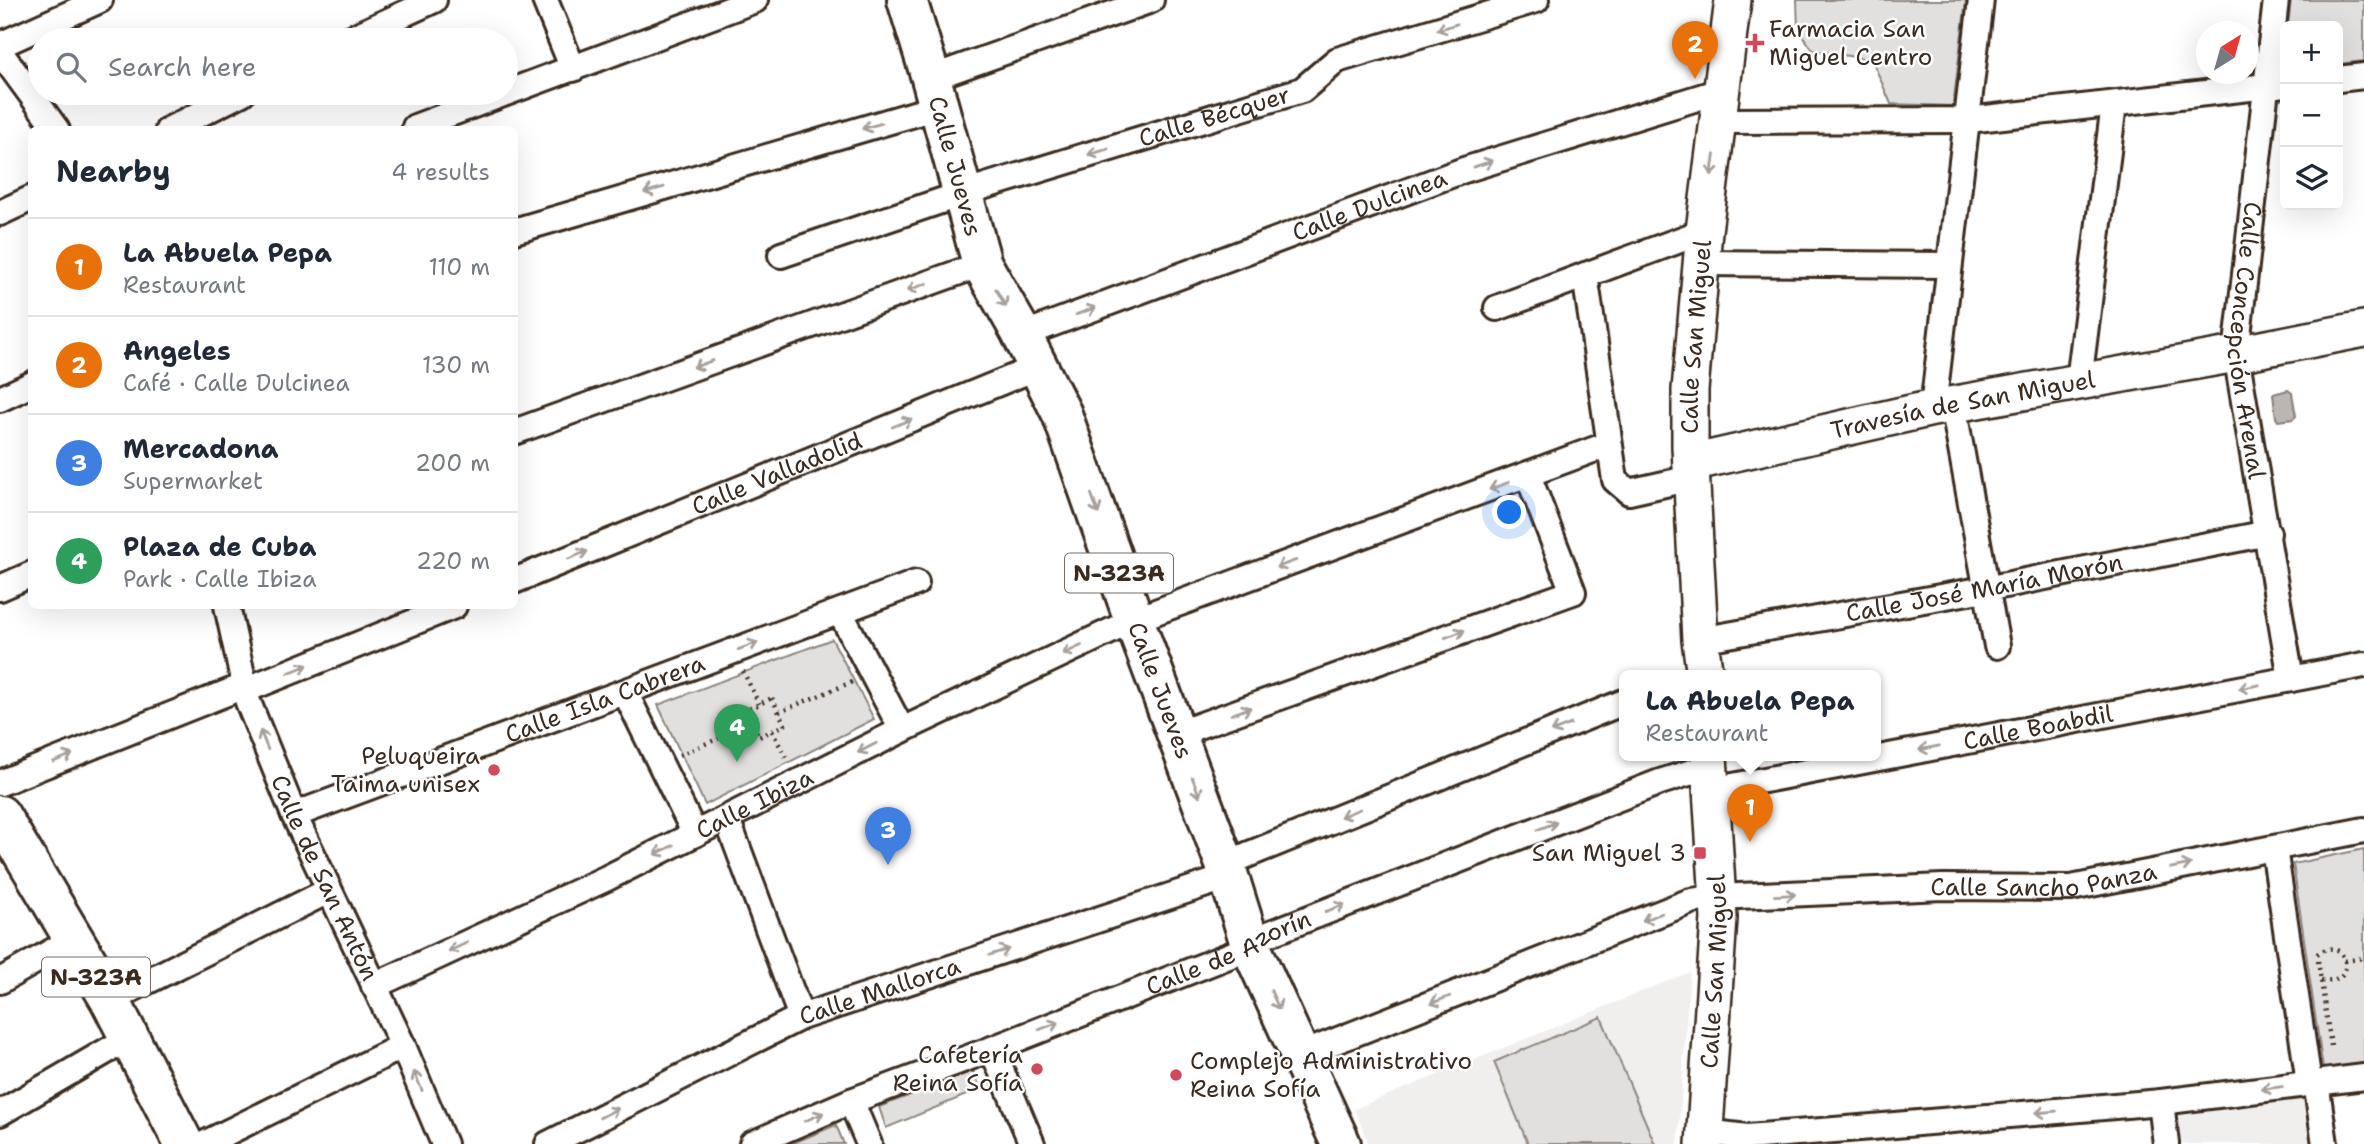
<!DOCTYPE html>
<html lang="en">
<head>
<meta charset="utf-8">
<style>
  :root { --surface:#fff; --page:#f6f6f7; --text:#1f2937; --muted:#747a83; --line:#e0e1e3; --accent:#db2777 }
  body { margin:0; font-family:"Shantell Sans",sans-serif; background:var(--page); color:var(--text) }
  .controls { position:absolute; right:21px; top:21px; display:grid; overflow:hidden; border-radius:10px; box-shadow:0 7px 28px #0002 }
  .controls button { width:63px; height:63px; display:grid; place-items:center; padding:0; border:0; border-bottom:2px solid var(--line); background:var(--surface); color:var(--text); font:35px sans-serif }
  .compass { position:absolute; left:2196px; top:21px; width:63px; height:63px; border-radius:50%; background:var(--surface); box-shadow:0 7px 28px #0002; rotate:37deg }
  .you { position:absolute; left:1510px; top:513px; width:24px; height:24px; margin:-18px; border:5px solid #fff; border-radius:50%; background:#1a73e8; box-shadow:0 0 0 10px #1a73e833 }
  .badge { display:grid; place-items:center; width:46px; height:46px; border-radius:50%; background:var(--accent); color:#fff; font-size:23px; font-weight:700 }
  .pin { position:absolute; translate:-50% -58px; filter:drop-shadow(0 2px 4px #0008) }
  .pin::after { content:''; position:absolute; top:37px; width:24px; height:21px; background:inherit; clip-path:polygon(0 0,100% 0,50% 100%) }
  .popup { position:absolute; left:1619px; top:670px; width:262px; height:91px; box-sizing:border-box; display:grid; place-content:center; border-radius:10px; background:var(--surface); filter:drop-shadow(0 2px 5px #0005); font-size:23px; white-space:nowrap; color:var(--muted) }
  .popup b { font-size:26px; color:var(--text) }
  .popup::after { content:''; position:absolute; left:50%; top:100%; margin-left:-14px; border:14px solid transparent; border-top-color:var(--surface) }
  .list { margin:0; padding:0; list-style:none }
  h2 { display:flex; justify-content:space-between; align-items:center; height:91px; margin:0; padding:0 28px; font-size:30px }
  h2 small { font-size:23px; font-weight:400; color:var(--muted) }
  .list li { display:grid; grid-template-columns:46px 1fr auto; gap:21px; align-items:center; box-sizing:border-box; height:98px; padding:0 28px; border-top:2px solid var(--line) }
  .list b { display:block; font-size:26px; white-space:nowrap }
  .list p { margin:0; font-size:23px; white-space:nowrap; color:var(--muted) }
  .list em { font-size:23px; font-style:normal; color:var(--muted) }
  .icon { flex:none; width:38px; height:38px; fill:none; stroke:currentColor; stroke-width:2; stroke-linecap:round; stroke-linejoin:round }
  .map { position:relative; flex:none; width:2364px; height:1144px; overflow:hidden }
  .search { position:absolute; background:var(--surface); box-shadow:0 7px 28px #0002; left:28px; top:28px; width:490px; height:77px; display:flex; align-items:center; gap:18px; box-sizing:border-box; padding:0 24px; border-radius:38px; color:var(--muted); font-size:26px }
  .panel { position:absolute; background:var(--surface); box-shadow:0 7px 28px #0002; left:28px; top:126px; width:490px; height:483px; border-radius:10px }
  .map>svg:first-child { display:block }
  .built { fill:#f1efee }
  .green { fill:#e2e0de; stroke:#8e857e; stroke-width:2 }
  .water { fill:#bcb6b3; stroke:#887e77; stroke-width:2 }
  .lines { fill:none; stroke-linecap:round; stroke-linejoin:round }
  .street-casing { stroke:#3b2a1e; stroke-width:30 }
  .secondary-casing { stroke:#3b2a1e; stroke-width:40 }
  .primary-casing { stroke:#3b2a1e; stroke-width:44 }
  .path { stroke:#3b2a1e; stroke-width:4.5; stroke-dasharray:2 5; stroke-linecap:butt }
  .street { stroke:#fff; stroke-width:24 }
  .secondary { stroke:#fff; stroke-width:35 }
  .primary { stroke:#fff; stroke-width:38 }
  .oneway { stroke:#a79f9a }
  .poi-dot { fill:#d1495b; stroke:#fff; stroke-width:2.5 }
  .labels { text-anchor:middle; stroke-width:5; stroke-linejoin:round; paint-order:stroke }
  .shield { fill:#fff; stroke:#766a62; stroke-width:2 }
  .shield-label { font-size:23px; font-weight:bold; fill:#3b2a1e }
  .poi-label { font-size:24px; fill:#3b2a1e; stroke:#fff; text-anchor:end }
  .street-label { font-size:24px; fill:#3b2a1e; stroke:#fff }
</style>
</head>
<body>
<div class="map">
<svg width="2364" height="1144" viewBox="0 0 2364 1144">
  <rect width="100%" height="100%" fill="#fff"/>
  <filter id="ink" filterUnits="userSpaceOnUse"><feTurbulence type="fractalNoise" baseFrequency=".0143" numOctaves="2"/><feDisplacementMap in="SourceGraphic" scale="14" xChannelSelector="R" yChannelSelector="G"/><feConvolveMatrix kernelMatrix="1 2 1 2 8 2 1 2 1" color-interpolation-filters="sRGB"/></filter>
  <g filter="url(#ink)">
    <g class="built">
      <path d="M1690 972 1678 1144H1369L1354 1109Z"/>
      <path d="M2306 1098 2312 1144H2181L2176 1115Z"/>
    </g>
    <g class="green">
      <path d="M1797 0H1966L1953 106 1891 104 1872 60 1813 50 1798 29Z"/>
      <path d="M2291 0H2364V61L2338 64V26H2288Z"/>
      <path d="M832 639 874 719 705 805 658 705Z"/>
      <path d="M2364 849V1064L2323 1069 2293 864Z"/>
      <path d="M1601 1017 1655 1144H1528L1494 1062Z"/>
      <path d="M973 1071 981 1089 886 1128 879 1107Z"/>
      <path d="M836 1125 844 1144H791Z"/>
    </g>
    <path class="water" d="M2288 390 2292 393 2296 416 2293 419 2278 421 2276 418 2273 394Z"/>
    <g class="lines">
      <g class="street-casing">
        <g id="street">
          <path d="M545 0 573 69"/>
          <path id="s1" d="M2276 0 2236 354 2291 679"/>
          <path d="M347 40 434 0"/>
          <path d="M0 45 100 0"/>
          <path d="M0 52 57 130"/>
          <path d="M931 78 1151 0"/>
          <path d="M2338 79 2364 76"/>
          <path d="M1719 121 1968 120 2285 84"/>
          <path d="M168 130 242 93"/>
          <path d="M416 130 415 127 755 0"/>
          <path d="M0 213 32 198"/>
          <path d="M514 231 938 107"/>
          <path id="s2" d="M781 255 979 188 1302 90 1337 60 1536 0"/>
          <path d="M1701 263 1948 265"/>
          <path d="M1585 275 1615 480 1629 492 1691 478"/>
          <path d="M1497 308 1704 231"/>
          <path id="s3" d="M1022 335 1464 170 1723 90"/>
          <path d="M2079 381 2114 104"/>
          <path d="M0 399 32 384"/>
          <path d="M1953 405 1997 646"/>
          <path d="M1933 408 1981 0"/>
          <path d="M514 432 982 264"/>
          <path id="s4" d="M514 581 1038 367"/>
          <path d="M0 588 32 574"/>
          <path id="s5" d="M227 606 248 702 294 815 403 1046 444 1144"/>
          <path d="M840 612 902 730"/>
          <path id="s6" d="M1700 640 1985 589 2268 533"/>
          <path d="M625 692 695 834"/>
          <path d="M1176 734 1573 592 1528 475"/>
          <path d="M0 783 244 686H255L454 606"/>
          <path id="s7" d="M1712 790 2364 665"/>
          <path id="s8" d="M294 815 916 583"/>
          <path d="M727 819 801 1017"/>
          <path d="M2274 848 2309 1083"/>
          <path d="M1225 864 1624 702"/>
          <path d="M0 981 74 939"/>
          <path id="s9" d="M374 986 607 878 902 730 1134 620 1609 444"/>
          <path d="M110 1000 328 891"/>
          <path d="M992 1049 1032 1144"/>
          <path id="s10" d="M1300 1055 1691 901 1717 897 1943 887 2071 888 2364 830"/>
          <path d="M2316 1082 2325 1144"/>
          <path d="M851 1101 869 1144"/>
          <path d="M2161 1102 2166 1144"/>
          <path d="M0 1113 129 1038"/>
          <path d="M1705 1132 1747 1137 1872 1127 2161 1102 2364 1077"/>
          <path d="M204 1144 403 1046"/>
          <path id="s11" d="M548 1144 801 1017 1228 877"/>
          <path id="s12" d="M752 1144 851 1101 992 1049 1251 947 1263 936 1660 782 1698 770H1710"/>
        </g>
      </g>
      <g class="secondary-casing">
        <g id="secondary">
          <path id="s13" d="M1691 463 1933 408 2236 354 2364 329"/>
          <path id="s14" d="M1705 676 1700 640 1690 447V390L1704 231 1733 0"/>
          <path id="s15" d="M1704 1144 1719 918 1709 756"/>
        </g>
      </g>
      <g class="primary-casing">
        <g id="primary">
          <path id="s16" d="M907 0 931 78 982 264 1019 329 1062 414 1134 620 1225 864 1251 947 1341 1144"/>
          <path d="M0 815 110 1000 184 1144"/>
        </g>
      </g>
      <g class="path">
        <path d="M743 671 759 704"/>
        <path d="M772 698 785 725 759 737 747 710Z"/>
        <path d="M779 712 852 682"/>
        <path d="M772 731 788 761"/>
        <path d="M679 755 753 724"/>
        <path d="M2317 954C2346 932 2361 986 2321 980"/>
        <path d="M2318 961 2331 1046"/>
        <path d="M2345 961 2364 958"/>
      </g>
      <use href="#street" class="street"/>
      <use href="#secondary" class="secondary"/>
      <use href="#primary" class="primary"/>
    </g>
    <defs><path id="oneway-shaft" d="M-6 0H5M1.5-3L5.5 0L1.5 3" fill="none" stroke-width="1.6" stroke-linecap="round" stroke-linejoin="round" transform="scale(1.75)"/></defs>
    <g class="oneway">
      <use href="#oneway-shaft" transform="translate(1447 27) rotate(163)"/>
      <use href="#oneway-shaft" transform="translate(872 126) rotate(164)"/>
      <use href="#oneway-shaft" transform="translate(1098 152) rotate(163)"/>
      <use href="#oneway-shaft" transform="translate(1483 164) rotate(-17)"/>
      <use href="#oneway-shaft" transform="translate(1713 165) rotate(98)"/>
      <use href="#oneway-shaft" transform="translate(654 190) rotate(164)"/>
      <use href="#oneway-shaft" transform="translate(917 287) rotate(160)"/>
      <use href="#oneway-shaft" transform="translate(1001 298) rotate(60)"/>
      <use href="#oneway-shaft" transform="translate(1086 311) rotate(-20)"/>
      <use href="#oneway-shaft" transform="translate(703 364) rotate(160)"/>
      <use href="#oneway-shaft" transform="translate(902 423) rotate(-22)"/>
      <use href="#oneway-shaft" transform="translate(1499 486) rotate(160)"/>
      <use href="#oneway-shaft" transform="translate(1095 504) rotate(70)"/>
      <use href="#oneway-shaft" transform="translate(578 555) rotate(-22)"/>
      <use href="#oneway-shaft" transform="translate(1286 564) rotate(160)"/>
      <use href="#oneway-shaft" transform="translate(1455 634) rotate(-20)"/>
      <use href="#oneway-shaft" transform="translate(748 646) rotate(-20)"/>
      <use href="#oneway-shaft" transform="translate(1072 650) rotate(155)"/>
      <use href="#oneway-shaft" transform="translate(298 669) rotate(-22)"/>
      <use href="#oneway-shaft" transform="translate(2249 687) rotate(169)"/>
      <use href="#oneway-shaft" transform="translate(1241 711) rotate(-20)"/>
      <use href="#oneway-shaft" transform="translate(1561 728) rotate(158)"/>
      <use href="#oneway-shaft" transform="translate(264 740) rotate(-112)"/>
      <use href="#oneway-shaft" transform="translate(867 748) rotate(153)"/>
      <use href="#oneway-shaft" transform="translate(1929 748) rotate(169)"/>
      <use href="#oneway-shaft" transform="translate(63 758) rotate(-22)"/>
      <use href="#oneway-shaft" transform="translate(1196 787) rotate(69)"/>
      <use href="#oneway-shaft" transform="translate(1350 813) rotate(158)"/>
      <use href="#oneway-shaft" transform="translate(1547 826) rotate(-21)"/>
      <use href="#oneway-shaft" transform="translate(664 850) rotate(154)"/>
      <use href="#oneway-shaft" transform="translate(2181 866) rotate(-11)"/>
      <use href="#oneway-shaft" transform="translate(1785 895) rotate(-3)"/>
      <use href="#oneway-shaft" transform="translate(1335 908) rotate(-21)"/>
      <use href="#oneway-shaft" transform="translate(1652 917) rotate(159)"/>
      <use href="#oneway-shaft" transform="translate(458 947) rotate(155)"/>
      <use href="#oneway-shaft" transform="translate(999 952) rotate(-18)"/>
      <use href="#oneway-shaft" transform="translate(1275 1000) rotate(66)"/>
      <use href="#oneway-shaft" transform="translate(1440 1000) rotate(159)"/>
      <use href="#oneway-shaft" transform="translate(1049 1026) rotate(-21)"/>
      <use href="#oneway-shaft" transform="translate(418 1081) rotate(-113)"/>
      <use href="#oneway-shaft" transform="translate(2272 1088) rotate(173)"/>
      <use href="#oneway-shaft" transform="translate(2046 1112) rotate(175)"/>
      <use href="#oneway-shaft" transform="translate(609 1113) rotate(-27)"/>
      <use href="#oneway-shaft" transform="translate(814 1117) rotate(-24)"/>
    </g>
  </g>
  <g class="poi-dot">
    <path d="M1751.5 32.5h7v7h7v7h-7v7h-7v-7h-7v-7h7z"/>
    <circle cx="494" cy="770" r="7"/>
    <rect x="1693" y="846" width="14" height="14" rx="3.5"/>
    <circle cx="1037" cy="1069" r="7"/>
    <circle cx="1176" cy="1075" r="7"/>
  </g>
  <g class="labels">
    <g class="shield">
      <rect x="1065" y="553.5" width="108" height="39" rx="5"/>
      <rect x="42" y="957.5" width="108" height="39" rx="5"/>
    </g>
    <g class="shield-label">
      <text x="1119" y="581">N-323A</text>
      <text x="96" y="985">N-323A</text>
    </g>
    <g class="poi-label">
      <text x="1769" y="37" text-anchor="start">Farmacia San<tspan x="1769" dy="28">Miguel Centro</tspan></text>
      <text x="480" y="764">Peluqueira<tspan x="480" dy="28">Taima unisex</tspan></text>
      <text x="1686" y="861">San Miguel 3</text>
      <text x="1023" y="1063">Cafetería<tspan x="1023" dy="28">Reina Sofía</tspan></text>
      <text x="1190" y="1069" text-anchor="start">Complejo Administrativo<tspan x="1190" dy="28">Reina Sofía</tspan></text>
    </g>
    <g class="street-label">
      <text dy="8" stroke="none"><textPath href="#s2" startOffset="455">Calle Bécquer</textPath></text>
      <text dy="8" stroke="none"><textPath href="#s16" startOffset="173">Calle Jueves</textPath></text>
      <text dy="8" stroke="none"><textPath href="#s3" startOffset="371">Calle Dulcinea</textPath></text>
      <text dy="8" stroke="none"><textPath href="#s14" startOffset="340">Calle San Miguel</textPath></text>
      <text dy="8" stroke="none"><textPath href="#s1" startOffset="343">Calle Concepción Arenal</textPath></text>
      <text dy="8" stroke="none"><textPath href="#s13" startOffset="278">Travesía de San Miguel</textPath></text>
      <text dy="8" stroke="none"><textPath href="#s4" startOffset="284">Calle Valladolid</textPath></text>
      <text dy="8" stroke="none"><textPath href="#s6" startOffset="289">Calle José María Morón</textPath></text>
      <text dy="8" stroke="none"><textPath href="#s16" startOffset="738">Calle Jueves</textPath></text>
      <text dy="8" stroke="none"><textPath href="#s8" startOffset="332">Calle Isla Cabrera</textPath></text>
      <text dy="8" stroke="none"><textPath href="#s7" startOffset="332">Calle Boabdil</textPath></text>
      <text dy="8" stroke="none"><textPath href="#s9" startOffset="422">Calle Ibiza</textPath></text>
      <text dy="8" stroke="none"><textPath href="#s5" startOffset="290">Calle de San Antón</textPath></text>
      <text dy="8" stroke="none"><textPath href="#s10" startOffset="774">Calle Sancho Panza</textPath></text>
      <text dy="8" stroke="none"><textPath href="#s12" startOffset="514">Calle de Azorín</textPath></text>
      <text dy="8" stroke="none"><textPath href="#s15" startOffset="173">Calle San Miguel</textPath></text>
      <text dy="8" stroke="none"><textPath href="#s11" startOffset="366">Calle Mallorca</textPath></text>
    </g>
  </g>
</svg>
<div class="controls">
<button>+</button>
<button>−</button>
<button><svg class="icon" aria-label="layers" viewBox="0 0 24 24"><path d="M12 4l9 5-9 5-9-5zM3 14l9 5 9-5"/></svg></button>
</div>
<svg class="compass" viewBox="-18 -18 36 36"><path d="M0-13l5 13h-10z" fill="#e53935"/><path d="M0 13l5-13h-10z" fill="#747a83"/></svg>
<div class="you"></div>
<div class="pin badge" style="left:1750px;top:842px;background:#e8710a">1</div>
<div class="popup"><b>La Abuela Pepa</b>Restaurant</div>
<div class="pin badge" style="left:1695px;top:79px;background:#e8710a">2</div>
<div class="pin badge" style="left:888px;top:865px;background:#3f7fe0">3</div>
<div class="pin badge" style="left:737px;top:762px;background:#2e9e5b">4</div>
<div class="search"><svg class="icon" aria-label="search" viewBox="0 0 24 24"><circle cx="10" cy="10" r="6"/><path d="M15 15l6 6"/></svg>Search here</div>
<section class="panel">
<h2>Nearby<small>4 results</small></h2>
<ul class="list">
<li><span class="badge" style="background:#e8710a">1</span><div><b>La Abuela Pepa</b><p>Restaurant</p></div><em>110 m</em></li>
<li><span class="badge" style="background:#e8710a">2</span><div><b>Angeles</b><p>Café · Calle Dulcinea</p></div><em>130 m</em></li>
<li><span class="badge" style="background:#3f7fe0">3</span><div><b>Mercadona</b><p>Supermarket</p></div><em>200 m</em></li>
<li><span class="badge" style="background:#2e9e5b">4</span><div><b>Plaza de Cuba</b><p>Park · Calle Ibiza</p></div><em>220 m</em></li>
</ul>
</section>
</div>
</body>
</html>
